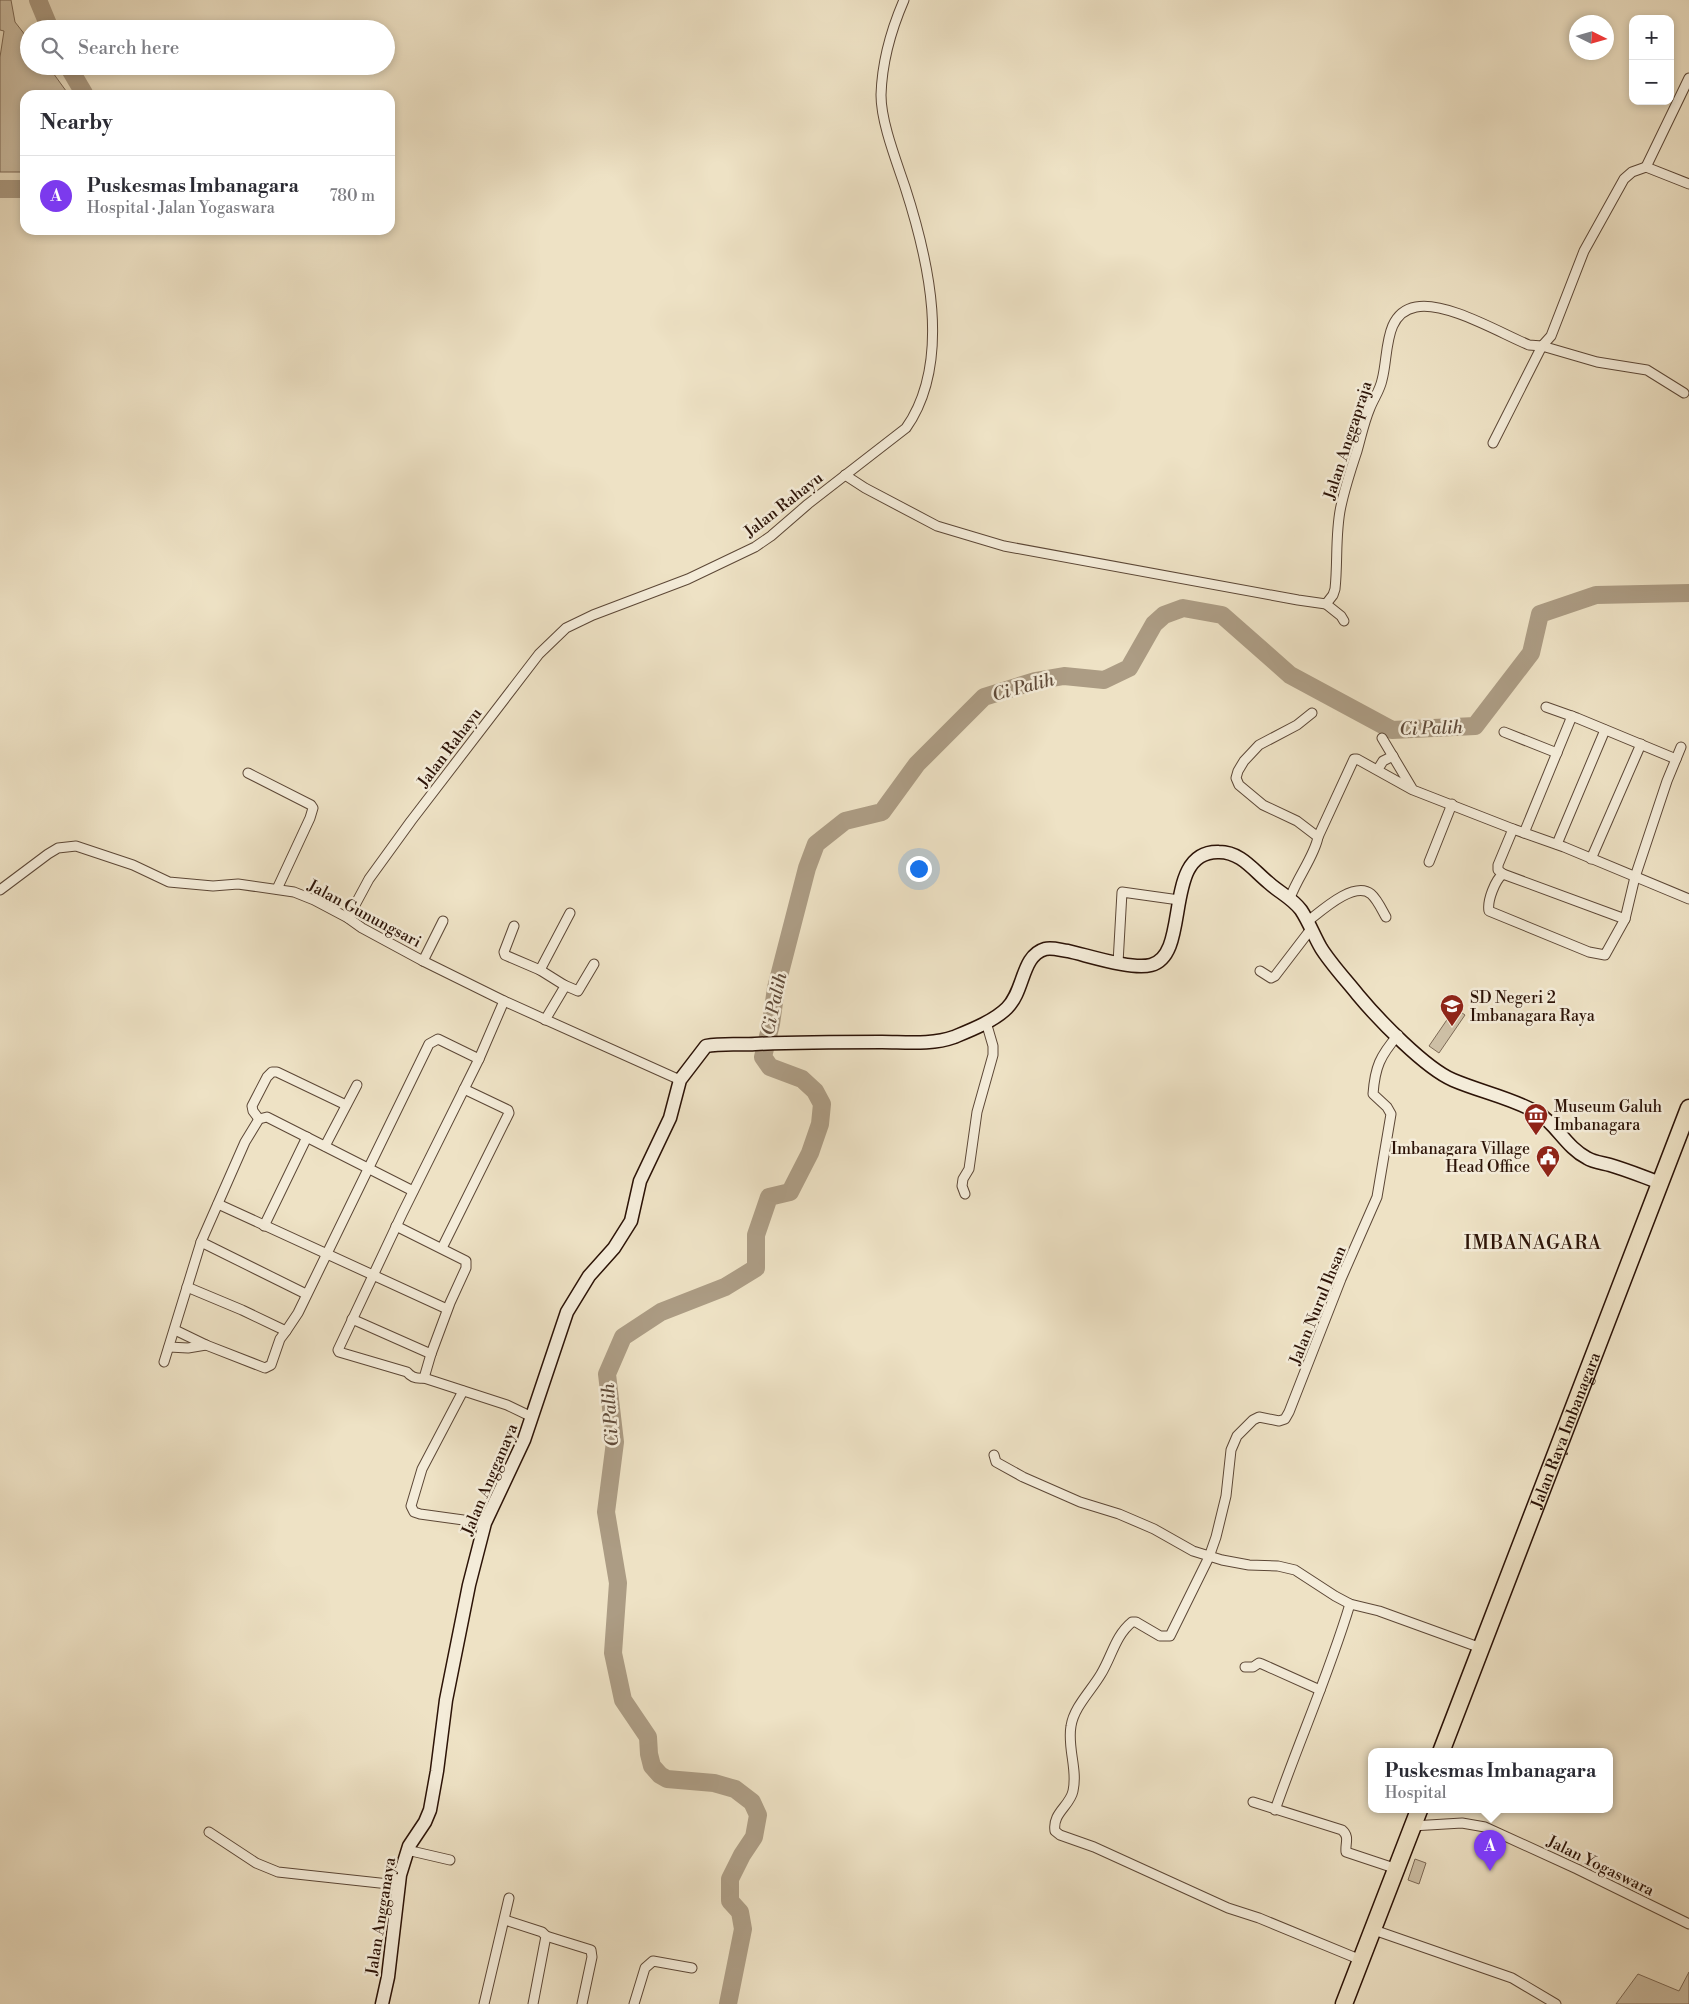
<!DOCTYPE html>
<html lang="en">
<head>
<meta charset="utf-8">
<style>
  :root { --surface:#fff; --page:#f2f2f3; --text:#2b2b33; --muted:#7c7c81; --line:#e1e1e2; --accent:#7c3aed }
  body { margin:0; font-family:"Libre Bodoni",serif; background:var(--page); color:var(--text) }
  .controls { position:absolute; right:15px; top:15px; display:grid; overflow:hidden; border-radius:10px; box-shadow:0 2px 8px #0003 }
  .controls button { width:45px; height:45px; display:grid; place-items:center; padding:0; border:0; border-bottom:1px solid var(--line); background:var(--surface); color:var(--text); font:25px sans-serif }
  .compass { position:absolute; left:1569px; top:15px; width:45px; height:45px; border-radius:50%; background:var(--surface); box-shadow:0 2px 8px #0003; rotate:95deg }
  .you { position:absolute; left:918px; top:868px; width:18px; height:18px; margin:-12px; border:4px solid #fff; border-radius:50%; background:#1a73e8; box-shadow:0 0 0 8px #1a73e833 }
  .badge { display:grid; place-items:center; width:32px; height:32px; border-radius:50%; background:var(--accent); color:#fff; font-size:16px; font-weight:700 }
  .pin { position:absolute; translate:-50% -41px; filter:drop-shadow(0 1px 2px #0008) }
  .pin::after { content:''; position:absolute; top:26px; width:18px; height:15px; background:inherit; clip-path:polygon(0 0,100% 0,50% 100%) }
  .popup { position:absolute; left:1368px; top:1748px; width:245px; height:65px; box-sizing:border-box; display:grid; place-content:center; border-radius:10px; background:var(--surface); filter:drop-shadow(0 1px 4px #0005); font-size:16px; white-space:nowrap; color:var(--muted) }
  .popup b { font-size:19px; color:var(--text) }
  .popup::after { content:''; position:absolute; left:50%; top:100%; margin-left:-10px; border:10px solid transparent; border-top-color:var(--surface) }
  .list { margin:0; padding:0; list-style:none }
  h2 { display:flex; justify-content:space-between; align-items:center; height:65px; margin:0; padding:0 20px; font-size:21px }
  h2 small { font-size:16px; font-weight:400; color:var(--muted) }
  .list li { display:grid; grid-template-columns:32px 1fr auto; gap:15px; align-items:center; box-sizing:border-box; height:80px; padding:0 20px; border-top:1px solid var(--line) }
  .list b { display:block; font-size:19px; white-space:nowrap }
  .list p { margin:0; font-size:16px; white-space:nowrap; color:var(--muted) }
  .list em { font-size:16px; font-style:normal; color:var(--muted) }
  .icon { flex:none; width:28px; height:28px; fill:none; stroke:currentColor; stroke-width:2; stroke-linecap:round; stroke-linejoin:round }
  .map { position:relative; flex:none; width:1689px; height:2004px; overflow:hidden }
  .search { position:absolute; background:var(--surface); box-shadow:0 2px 8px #0003; left:20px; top:20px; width:375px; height:55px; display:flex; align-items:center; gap:12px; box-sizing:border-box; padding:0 18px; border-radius:28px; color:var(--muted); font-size:19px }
  .panel { position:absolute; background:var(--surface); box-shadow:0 2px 8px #0003; left:20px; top:90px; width:375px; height:145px; border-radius:15px }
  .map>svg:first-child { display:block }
  .green { fill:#cdbfa5; stroke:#7c6956 }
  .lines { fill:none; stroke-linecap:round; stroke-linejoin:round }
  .river { stroke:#ac9c84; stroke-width:18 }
  .street-casing { stroke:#5c4736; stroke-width:11 }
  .secondary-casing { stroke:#2c1307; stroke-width:15 }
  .highway-casing { stroke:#2c1307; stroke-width:19 }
  .street { stroke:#f4ecd9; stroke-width:9 }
  .secondary { stroke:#f4ecd9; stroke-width:12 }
  .highway { stroke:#eee2c5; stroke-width:16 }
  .labels { text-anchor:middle; stroke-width:5; stroke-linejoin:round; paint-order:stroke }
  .street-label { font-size:16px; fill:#2c1307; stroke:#f4ecd9 }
  .poi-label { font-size:16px; fill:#2c1307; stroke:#f4ecd9; text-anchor:start }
  .water-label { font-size:18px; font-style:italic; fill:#5f4a39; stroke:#f4ecd9 }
  .quarter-label { font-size:19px; letter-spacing:1px; fill:#2c1307; stroke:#f4ecd9 }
</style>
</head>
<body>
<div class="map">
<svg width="1689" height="2004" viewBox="0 0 1689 2004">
  <rect width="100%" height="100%" fill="#eee2c5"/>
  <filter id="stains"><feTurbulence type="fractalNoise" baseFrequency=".004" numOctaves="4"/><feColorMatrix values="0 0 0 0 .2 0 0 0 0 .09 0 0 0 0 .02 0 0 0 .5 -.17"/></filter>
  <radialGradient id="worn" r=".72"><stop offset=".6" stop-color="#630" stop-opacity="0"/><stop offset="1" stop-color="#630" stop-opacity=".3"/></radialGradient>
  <g class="green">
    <path d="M0 0H11L15 22 29 40V66H48L69 95H25V172H0V57L4 31 0 30Z"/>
    <path d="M1455 1008 1465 1015 1439 1053 1429 1046Z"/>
    <path d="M1415 1859 1426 1863 1419 1884 1408 1880Z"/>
    <path d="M1689 1972V2004H1616L1638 1974 1679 1991Z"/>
  </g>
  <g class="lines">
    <g class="river">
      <path d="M38 0 50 29"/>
      <path d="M68 66 85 95"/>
      <path d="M0 189H25"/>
      <path d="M728 2004 743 1929 740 1912 730 1901V1879L742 1855 754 1837 758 1815 752 1802 735 1789 714 1783 667 1779 660 1775 652 1766 649 1754 648 1737 623 1700 613 1653 618 1583 606 1512 615 1442 607 1374 623 1337 661 1312 725 1287 756 1268V1235L769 1197 790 1192 810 1153 820 1124 822 1104 815 1091 802 1079 770 1067 763 1057 771 1024 776 988 807 868 816 844 845 821 882 812 917 764 984 697 1035 681 1064 676 1104 680 1129 668 1154 624 1164 615 1183 608 1222 615 1290 675 1392 730 1475 726 1531 653 1540 614 1596 595 1689 593"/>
    </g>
    <g class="street-casing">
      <g id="street">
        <path d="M1646 167 1689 78"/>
        <path d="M1493 443 1542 346 1597 362 1647 370 1684 393"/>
        <path d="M845 475 865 488 937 526 1004 546 1298 600 1326 604 1333 595 1335 589C1338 562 1335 532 1341 506 1345 487 1351 469 1357 451 1361 437 1364 422 1370 408 1374 398 1380 390 1382 380 1389 355 1383 313 1416 307 1446 301 1500 333 1529 345L1542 346 1551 336 1584 251 1624 179 1632 172 1646 167 1689 184"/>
        <path d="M1326 604 1341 616 1344 621"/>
        <path d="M1546 707 1577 718 1676 759"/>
        <path d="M1504 732 1557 753"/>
        <path d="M1382 738 1413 790 1513 829 1564 847 1689 899"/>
        <path d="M1378 769 1383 761 1393 756"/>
        <path d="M248 773 311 805 313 808 310 818 277 889"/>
        <path d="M1513 829 1498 865V870L1503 874C1495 880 1487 901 1489 911L1589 952 1605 955 1625 919 1635 877 1667 781 1681 747"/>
        <path d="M1524 833 1572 716"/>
        <path d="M1318 837 1354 759H1357L1411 789"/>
        <path d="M1557 844 1605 730"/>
        <path d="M1591 859 1641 744"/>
        <path d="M1429 862 1452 804"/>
        <path d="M1503 874 1625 919"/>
        <path d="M0 890 48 854 58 848 76 846 133 865 169 882 213 886 238 884 294 892 314 900 348 918 362 928 423 961 504 1001 680 1080"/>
        <path d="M1290 898C1297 878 1315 855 1318 837L1297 821 1263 805 1239 785 1236 778 1238 771 1244 761 1259 745 1297 725 1312 713"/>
        <path d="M348 918 369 879 411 821 539 654 566 628 593 615 688 579 755 547 771 536 808 504 906 428C953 361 928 258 905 187 896 160 881 122 881 95 882 62 891 30 904 0"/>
        <path d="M1307 922C1320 912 1354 880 1371 894 1377 899 1382 910 1386 917"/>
        <path d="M514 926 504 952 505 955 540 970"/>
        <path d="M423 961 443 921"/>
        <path d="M1118 963 1122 892 1179 900"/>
        <path d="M1260 971 1271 978 1275 976 1311 929"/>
        <path d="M564 985 578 991 594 964"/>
        <path d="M545 1020 564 988V985L540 970 570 913"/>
        <path d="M259 1119 253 1111 252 1106 267 1077 272 1072H277L346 1105"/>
        <path d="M325 1146 357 1085"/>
        <path d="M965 1194 962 1186 963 1179 969 1169 977 1112 993 1055V1046L986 1022"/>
        <path d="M218 1204 447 1309"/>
        <path d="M264 1226 307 1137"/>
        <path d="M201 1242 306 1294"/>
        <path d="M442 1248 509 1113 508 1110 464 1089"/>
        <path d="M352 1319 431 1354 450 1303 466 1268V1261L396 1226"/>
        <path d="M175 1330 206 1345 265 1368 271 1365 280 1339 286 1331 242 1310 187 1287"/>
        <path d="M286 1331 298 1313 429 1044 438 1039 479 1059"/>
        <path d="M169 1347 188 1348 206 1345"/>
        <path d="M431 1354 424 1378C417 1379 411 1377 407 1372L339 1352 338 1350 402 1214 479 1059 504 1001"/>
        <path d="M164 1362 201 1242 245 1142 259 1119 267 1117 413 1191"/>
        <path d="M424 1378 507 1405 532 1417"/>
        <path d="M463 1391 422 1469 411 1506 414 1512 420 1514 485 1523"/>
        <path d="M994 1455 996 1462 1023 1477 1080 1502 1119 1514 1154 1529 1193 1551 1222 1560 1249 1565 1278 1566 1295 1570 1335 1596 1350 1604 1379 1611 1481 1648"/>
        <path d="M1245 1667H1253L1259 1663 1262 1664 1320 1690"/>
        <path d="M1253 1802 1342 1830C1350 1837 1345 1843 1346 1852L1397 1869"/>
        <path d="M1275 1810C1299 1741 1329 1674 1350 1604"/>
        <path d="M1412 1826 1462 1823 1485 1827 1577 1869 1689 1924"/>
        <path d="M209 1832 256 1863 278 1872 398 1885"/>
        <path d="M407 1850 450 1860"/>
        <path d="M505 1920 542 1932 546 1936 533 2004"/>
        <path d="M1374 1930 1512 1978 1556 2004"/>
        <path d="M546 1936 591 1950 592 1957 582 2004"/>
        <path d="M1361 1960 1259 1918 1228 1908 1094 1847 1060 1835 1055 1831C1052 1813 1070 1806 1073 1791 1078 1769 1067 1748 1071 1726 1074 1707 1091 1691 1101 1674 1112 1656 1115 1636 1132 1622H1136L1160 1636H1170L1209 1557 1216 1537 1226 1496 1231 1450 1237 1436 1253 1420 1259 1417 1279 1421 1285 1419 1289 1412 1341 1279 1377 1197 1391 1114 1387 1107 1373 1094C1375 1067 1380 1056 1398 1035"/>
        <path d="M484 2004 509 1898"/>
        <path d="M634 2004 645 1968 653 1961 692 1968"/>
      </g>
    </g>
    <g class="secondary-casing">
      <path id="secondary" d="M382 2004 388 1977 400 1875 409 1846 425 1822 430 1810 437 1771 446 1700 469 1585 485 1523 524 1440 567 1312 589 1276 614 1248 631 1221 640 1181 670 1118 680 1080 706 1046C722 1043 738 1045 755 1044 797 1042 839 1042 882 1042 905 1042 932 1045 954 1037 971 1030 994 1021 1007 1008 1025 990 1021 956 1045 949 1052 947 1060 950 1068 951 1090 956 1132 970 1151 965 1192 955 1161 850 1219 852 1241 852 1253 870 1269 883 1280 893 1292 898 1301 910 1309 922 1314 936 1321 948 1331 964 1346 980 1358 995 1378 1019 1425 1068 1453 1080 1481 1092 1512 1098 1538 1113 1556 1124 1567 1148 1587 1158 1593 1162 1603 1163 1610 1165 1627 1170 1644 1177 1661 1183"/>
    </g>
    <g class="highway-casing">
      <g id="highway">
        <path id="s1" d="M1441 1752 1689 1108"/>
        <path d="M1344 2004 1419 1810"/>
      </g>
    </g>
    <use href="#street" class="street"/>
    <use href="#secondary" class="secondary"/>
    <use href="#highway" class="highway"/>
  </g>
  <defs>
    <g id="school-pin" transform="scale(1.25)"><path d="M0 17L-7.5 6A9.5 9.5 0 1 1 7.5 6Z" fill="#8f2418" stroke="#f4ecd9"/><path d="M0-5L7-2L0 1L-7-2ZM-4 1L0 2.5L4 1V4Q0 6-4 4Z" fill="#fff"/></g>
    <g id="museum-pin" transform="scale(1.25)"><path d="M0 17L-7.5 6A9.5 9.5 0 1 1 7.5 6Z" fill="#8f2418" stroke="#f4ecd9"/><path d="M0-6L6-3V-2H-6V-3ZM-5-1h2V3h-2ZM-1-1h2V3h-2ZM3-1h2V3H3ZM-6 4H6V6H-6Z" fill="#fff"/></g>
    <g id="civic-pin" transform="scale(1.25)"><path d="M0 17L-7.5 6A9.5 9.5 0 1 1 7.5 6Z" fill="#8f2418" stroke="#f4ecd9"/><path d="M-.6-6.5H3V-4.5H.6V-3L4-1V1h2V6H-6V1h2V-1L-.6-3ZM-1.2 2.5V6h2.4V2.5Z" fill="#fff"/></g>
  </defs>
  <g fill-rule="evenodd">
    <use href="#school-pin" x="1452" y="1006"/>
    <use href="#museum-pin" x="1536" y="1115"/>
    <use href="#civic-pin" x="1548" y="1157"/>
  </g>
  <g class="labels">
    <g class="street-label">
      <text transform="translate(1347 440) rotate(-72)" y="6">Jalan Anggapraja</text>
      <text transform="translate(783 504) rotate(-38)" y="6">Jalan Rahayu</text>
      <text transform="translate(449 747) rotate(-53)" y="6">Jalan Rahayu</text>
      <text transform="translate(365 913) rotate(28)" y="6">Jalan Gunungsari</text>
      <text transform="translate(1317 1305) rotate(-68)" y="6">Jalan Nurul Ihsan</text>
      <text dy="6" stroke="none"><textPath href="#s1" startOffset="345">Jalan Raya Imbanagara</textPath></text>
      <text transform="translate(489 1479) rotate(-67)" y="6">Jalan Angganaya</text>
      <text transform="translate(1601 1865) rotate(26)" y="6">Jalan Yogaswara</text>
      <text transform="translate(380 1916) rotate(-81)" y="6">Jalan Angganaya</text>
    </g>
    <g class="poi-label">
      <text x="1470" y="1003">SD Negeri 2<tspan x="1470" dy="18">Imbanagara Raya</tspan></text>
      <text x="1554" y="1112">Museum Galuh<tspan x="1554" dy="18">Imbanagara</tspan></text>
      <text x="1530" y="1154" text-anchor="end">Imbanagara Village<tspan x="1530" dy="18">Head Office</tspan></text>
    </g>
    <g class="water-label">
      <text transform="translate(1023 687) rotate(-15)" y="6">Ci Palih</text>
      <text transform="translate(1431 728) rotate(-2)" y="6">Ci Palih</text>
      <text transform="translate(774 1004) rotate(-78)" y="6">Ci Palih</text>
      <text transform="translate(610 1415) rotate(-94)" y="6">Ci Palih</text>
    </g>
    <g class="quarter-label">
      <text x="1533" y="1249">IMBANAGARA</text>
    </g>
  </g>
  <rect width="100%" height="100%" filter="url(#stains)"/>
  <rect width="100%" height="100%" fill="url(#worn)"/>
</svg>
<div class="controls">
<button>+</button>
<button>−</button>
</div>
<svg class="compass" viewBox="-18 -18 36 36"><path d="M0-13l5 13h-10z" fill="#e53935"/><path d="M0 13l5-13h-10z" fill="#7c7c81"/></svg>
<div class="you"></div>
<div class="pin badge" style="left:1490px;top:1871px">A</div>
<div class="popup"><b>Puskesmas Imbanagara</b>Hospital</div>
<div class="search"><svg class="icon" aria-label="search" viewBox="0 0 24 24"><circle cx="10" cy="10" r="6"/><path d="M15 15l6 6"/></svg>Search here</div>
<section class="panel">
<h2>Nearby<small></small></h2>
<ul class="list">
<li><span class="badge">A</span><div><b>Puskesmas Imbanagara</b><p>Hospital · Jalan Yogaswara</p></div><em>780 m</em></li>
</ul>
</section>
</div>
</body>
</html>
